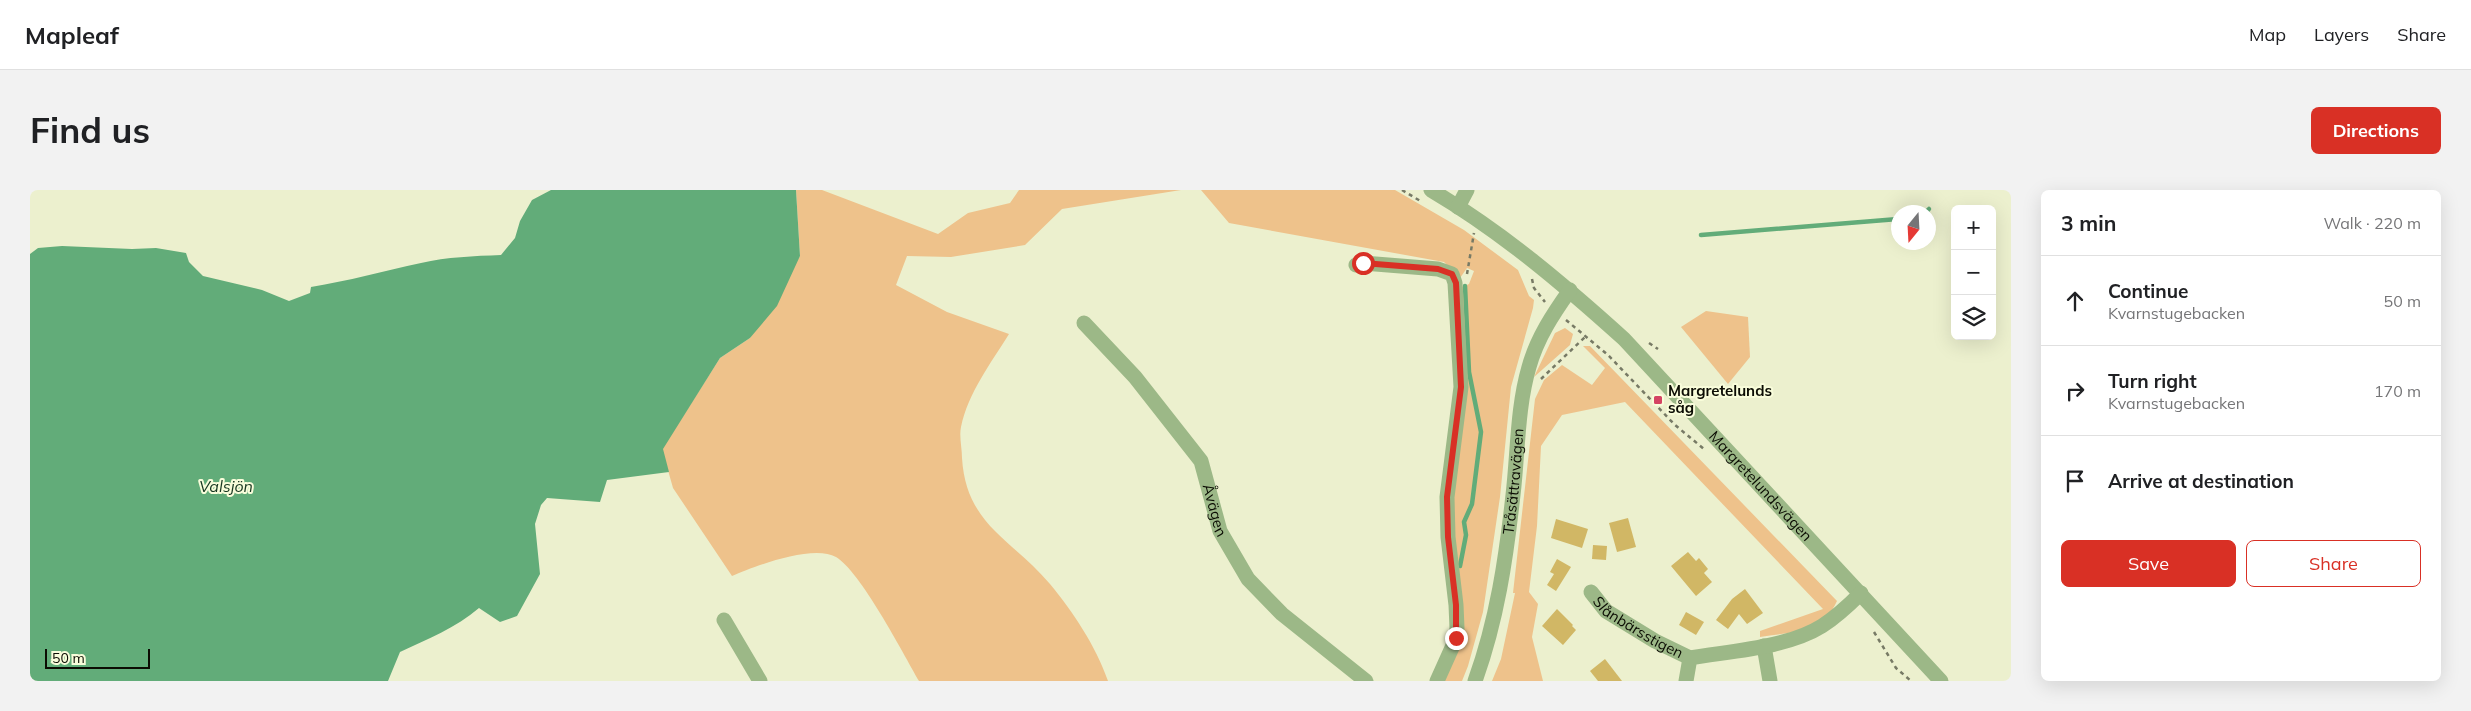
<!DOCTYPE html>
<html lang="en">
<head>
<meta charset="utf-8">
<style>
  :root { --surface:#fff; --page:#f2f2f2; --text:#202124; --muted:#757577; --line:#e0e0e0; --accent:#d93025 }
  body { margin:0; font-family:Mulish,sans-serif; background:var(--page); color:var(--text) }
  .controls { position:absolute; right:15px; top:15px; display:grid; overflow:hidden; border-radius:8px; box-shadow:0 5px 20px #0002 }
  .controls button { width:45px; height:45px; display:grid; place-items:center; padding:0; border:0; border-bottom:1px solid var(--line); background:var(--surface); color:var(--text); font:25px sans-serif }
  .compass { position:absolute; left:1861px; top:15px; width:45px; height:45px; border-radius:50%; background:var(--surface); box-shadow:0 5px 20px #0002; rotate:198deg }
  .scale { position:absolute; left:15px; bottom:12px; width:105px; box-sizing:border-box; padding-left:5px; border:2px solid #0b0c03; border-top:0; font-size:14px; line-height:18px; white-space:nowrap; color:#0b0c03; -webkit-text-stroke:4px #f9fddb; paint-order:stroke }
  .stop { position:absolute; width:15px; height:15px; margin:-11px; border:4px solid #d93025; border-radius:50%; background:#fff }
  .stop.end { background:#d93025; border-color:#fff; box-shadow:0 1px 5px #0008 }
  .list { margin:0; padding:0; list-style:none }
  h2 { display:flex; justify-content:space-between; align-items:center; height:65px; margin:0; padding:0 20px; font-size:21px }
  h2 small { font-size:16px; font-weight:400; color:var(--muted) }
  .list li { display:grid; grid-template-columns:32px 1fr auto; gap:15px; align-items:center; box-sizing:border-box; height:90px; padding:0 20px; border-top:1px solid var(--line) }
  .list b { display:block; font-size:19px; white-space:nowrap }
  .list p { margin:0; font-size:16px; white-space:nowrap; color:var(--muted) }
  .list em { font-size:16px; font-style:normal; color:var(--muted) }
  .actions { display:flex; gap:10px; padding:15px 20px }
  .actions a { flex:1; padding:11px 0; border:1px solid var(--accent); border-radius:8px; text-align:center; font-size:18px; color:var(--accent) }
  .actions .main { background:var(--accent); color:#fff }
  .icon { flex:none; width:28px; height:28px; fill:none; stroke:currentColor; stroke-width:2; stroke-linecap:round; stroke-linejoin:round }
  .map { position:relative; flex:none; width:1981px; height:491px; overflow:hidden; border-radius:8px }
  header { display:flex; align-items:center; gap:30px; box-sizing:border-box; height:70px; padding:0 25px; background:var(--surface); border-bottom:1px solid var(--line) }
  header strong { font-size:24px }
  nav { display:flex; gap:28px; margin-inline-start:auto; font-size:18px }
  .intro { display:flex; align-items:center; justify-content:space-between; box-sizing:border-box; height:120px; padding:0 30px }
  h1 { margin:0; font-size:35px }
  .button { padding:12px 22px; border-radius:8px; background:var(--accent); color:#fff; font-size:18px; font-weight:700 }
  main { display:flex; gap:30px; padding:0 30px }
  aside { flex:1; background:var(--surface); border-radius:8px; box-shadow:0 5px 20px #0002 }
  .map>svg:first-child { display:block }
  .green { fill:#eec28b }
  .water { fill:#62ac79 }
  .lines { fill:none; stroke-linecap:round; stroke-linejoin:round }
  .stream { stroke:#62ac79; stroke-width:4.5 }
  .building { fill:#d1b765 }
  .path { stroke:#777a65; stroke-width:2.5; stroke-dasharray:4 4; stroke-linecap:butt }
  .minor { stroke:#9cb887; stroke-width:15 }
  .route { stroke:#d93025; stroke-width:6 }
  .poi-dot { fill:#d44463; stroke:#f9fddb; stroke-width:2 }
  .labels { text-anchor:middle; stroke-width:4; stroke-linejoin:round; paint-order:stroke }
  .poi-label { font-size:15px; font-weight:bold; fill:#0b0c03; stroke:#f9fddb; text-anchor:start }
  .street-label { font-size:15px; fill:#0b0c03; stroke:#f9fddb }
  .water-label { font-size:16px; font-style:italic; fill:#163620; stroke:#f9fddb }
</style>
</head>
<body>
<header>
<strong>Mapleaf</strong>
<nav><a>Map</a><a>Layers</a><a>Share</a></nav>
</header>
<div class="intro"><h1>Find us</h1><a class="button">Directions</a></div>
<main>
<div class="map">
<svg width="1981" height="491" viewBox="0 0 1981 491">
  <rect width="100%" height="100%" fill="#ecf0ce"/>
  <g class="green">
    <path d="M766 0H792L908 44 938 23 980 13 989 0H1151L1032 19 995 55 921 67 877 66 866 95 917 122 979 144C961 173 938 203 931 237 929 246 932 258 932 268 936 335 982 349 1020 394 1043 422 1066 456 1078 491H889C873 463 830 381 806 367 783 354 725 376 702 386L643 298 632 259 690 168 720 148 770 66Z"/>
    <path d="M1171 0H1365L1434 40 1488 80 1499 106 1504 110 1503 118 1481 197 1470 307 1453 422 1438 476 1432 491H1413L1429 453 1422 359 1430 98 1439 94 1444 81 1437 78 1430 88 1414 72 1199 33Z"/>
    <path d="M1676 121 1718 127 1720 167 1698 194 1651 137Z"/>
    <path d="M1535 138 1543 144 1540 155 1504 187 1525 143Z"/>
    <path d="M1553 156H1560L1807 411C1793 443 1761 442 1730 447V441L1793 419 1595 212 1532 225 1511 256 1507 336 1499 402 1508 414 1502 447 1513 491H1462L1471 469 1485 403H1483L1505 209 1514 190 1532 175 1562 195 1575 178Z"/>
  </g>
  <path class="water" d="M521 0H766L770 66 747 116 720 148 690 168 633 259 639 282 577 290 570 312 517 308 511 315 505 334 510 384 487 426 470 432 449 418C426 438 397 449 370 462L358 491H0V64L8 58 32 56 102 59 126 58 156 63 159 72 173 86 232 100 259 111 280 103 281 97C318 91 354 81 391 73 417 67 444 66 471 65L485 48 490 31 502 10Z"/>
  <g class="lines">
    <g class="stream">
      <path d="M1896 22 1899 19"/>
      <path d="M1671 45 1868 29"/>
      <path d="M1430 376 1436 345 1434 332 1442 314 1451 242 1439 182 1435 96"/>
    </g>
  </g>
  <g class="building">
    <path d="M1598 328 1606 357 1587 362 1579 333Z"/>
    <path d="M1526 329 1558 339 1552 358 1521 348Z"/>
    <path d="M1563 355 1577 356 1576 370 1562 369Z"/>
    <path d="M1658 362 1666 371 1669 368 1678 379 1674 383 1682 392 1666 406 1641 376Z"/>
    <path d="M1527 369 1541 377 1526 401 1517 395 1524 384 1520 382Z"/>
    <path d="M1715 399 1733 423 1717 434 1709 424 1698 439 1686 430 1702 409Z"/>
    <path d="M1527 419 1543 435 1542 436 1546 440 1533 455 1512 436Z"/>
    <path d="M1656 422 1674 432 1666 445 1649 435Z"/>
    <path d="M1575 469 1592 491H1568L1560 481Z"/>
  </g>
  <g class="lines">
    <g class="path">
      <path d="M1372 0 1392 12"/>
      <path d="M1437 84 1444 43"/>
      <path d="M1502 89 1504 98 1515 112"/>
      <path d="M1536 130 1578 165 1645 235 1674 259"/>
      <path d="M1619 153 1628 159"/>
      <path d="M1511 189 1556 146"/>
      <path d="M1844 442 1866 478 1881 491"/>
    </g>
    <g class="minor">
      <path id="s1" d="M1401 0C1472 42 1533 94 1594 149L1911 491"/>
      <path d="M1428 17 1437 0"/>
      <path d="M1326 75 1333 73 1408 79 1422 84 1425 93 1431 197 1417 307 1418 347 1426 415 1427 438 1425 451 1407 491"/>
      <path id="s2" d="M1054 133 1105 187 1171 271 1190 341 1218 389 1252 424 1336 491"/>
      <path id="s3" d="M1561 402 1576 421 1625 451 1660 468"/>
      <path d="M694 430 730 491"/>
      <path d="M1734 456 1740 491"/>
      <path id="s4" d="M1445 491C1467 430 1476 369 1483 305 1488 263 1487 218 1499 177 1507 148 1523 124 1540 100"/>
      <path d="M1656 491 1660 468C1700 461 1757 458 1792 436 1806 427 1819 415 1831 403"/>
    </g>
  </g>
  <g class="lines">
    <path class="route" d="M1333 73 1408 79 1422 84 1426 93 1431 197 1417 307 1418 347 1426 415V448"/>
  </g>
  <rect class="poi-dot" x="1623" y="205" width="10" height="10" rx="2.5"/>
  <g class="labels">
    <g class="poi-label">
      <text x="1638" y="206">Margretelunds<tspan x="1638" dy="17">såg</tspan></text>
    </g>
    <g class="street-label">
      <text dy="5" stroke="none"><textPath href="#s4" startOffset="204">Tråsättravägen</textPath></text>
      <text dy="5" stroke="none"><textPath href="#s1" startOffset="445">Margretelundsvägen</textPath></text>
      <text dy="5" stroke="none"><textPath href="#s2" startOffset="232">Åvägen</textPath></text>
      <text dy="5" stroke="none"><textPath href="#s3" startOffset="60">Slånbärsstigen</textPath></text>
    </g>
    <g class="water-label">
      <text x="196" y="302">Valsjön</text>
    </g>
  </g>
</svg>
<div class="controls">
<button>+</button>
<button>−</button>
<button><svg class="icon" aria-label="layers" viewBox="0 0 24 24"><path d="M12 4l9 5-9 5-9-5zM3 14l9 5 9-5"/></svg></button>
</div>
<svg class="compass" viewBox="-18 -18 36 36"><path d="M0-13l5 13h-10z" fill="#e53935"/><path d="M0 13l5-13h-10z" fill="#757577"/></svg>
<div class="scale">50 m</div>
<div class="stop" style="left:1333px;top:73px"></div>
<div class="stop end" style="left:1426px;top:448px"></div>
</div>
<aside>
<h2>3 min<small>Walk · 220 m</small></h2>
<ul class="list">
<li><svg class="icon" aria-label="ahead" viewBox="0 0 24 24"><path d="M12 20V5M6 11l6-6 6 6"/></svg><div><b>Continue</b><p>Kvarnstugebacken</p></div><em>50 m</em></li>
<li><svg class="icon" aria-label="right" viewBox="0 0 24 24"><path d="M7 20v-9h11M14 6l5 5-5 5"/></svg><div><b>Turn right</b><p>Kvarnstugebacken</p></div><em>170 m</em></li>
<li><svg class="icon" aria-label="arrive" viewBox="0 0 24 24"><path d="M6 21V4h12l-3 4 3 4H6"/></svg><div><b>Arrive at destination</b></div></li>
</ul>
<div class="actions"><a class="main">Save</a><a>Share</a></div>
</aside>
</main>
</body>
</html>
